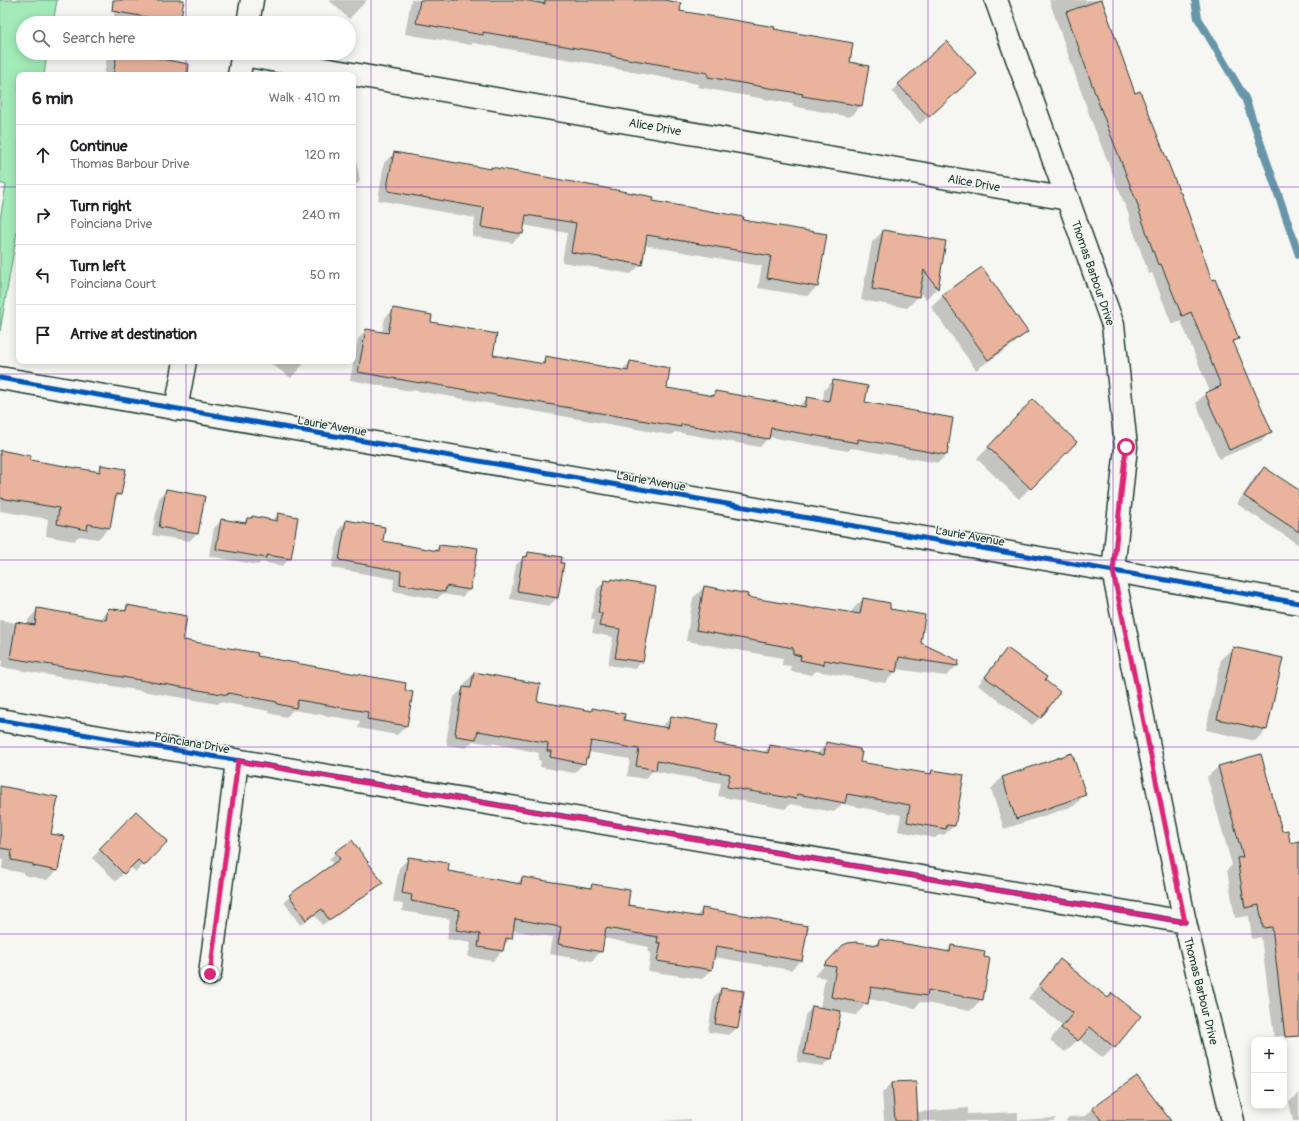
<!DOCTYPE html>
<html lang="en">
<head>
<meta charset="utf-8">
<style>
  :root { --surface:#fff; --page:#f6f6f6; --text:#202124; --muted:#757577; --line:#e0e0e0 }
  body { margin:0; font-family:Pangolin,sans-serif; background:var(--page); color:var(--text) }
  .controls { position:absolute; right:12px; bottom:12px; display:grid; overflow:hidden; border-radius:8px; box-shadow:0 2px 10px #0003 }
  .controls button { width:36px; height:36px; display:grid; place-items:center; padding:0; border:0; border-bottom:1px solid var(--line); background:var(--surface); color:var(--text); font:20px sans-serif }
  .stop { position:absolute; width:12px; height:12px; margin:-9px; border:3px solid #db2777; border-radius:50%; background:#fff }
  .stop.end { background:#db2777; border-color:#fff; box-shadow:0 1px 4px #0008 }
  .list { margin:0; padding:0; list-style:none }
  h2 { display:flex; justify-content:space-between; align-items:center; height:52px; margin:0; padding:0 16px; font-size:17px }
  h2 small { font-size:13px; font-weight:400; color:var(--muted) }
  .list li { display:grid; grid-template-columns:26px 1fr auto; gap:12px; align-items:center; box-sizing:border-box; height:60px; padding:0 16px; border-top:1px solid var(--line) }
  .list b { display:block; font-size:15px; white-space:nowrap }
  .list p { margin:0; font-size:13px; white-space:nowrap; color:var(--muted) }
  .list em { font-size:13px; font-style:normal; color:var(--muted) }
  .icon { flex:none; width:22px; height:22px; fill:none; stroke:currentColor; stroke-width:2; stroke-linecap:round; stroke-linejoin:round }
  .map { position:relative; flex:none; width:1299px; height:1121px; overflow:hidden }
  .search { position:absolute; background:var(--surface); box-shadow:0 2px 10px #0003; left:16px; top:16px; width:340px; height:44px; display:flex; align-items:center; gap:10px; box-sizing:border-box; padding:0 14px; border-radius:22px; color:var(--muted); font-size:15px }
  .panel { position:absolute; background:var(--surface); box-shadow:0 2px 10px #0003; left:16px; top:72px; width:340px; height:292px; border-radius:8px }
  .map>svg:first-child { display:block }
  .green { fill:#a2eab8; stroke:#609476 }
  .shadow { fill:#0003 }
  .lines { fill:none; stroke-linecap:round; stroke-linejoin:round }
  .stream { stroke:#6796a9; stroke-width:8 }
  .building { fill:#e9b39e; stroke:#1f3d34 }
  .minor-casing { stroke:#1f3d34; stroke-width:25 }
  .minor { stroke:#f6f6f2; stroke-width:22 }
  .cycleway-casing { stroke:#f6f6f2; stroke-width:8 }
  .cycleway { stroke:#0057b8; stroke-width:5 }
  .route { stroke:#db2777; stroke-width:5 }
  .grid { fill:none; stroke:#7b2cbf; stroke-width:1; stroke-opacity:0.55 }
  .labels { text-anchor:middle; stroke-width:3; stroke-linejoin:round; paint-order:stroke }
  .street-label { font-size:12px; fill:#1f3d34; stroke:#f6f6f2 }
</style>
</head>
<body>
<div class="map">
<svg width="1299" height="1121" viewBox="0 0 1299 1121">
  <rect width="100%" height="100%" fill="#f6f6f2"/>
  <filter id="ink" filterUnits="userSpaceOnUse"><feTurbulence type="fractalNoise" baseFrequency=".025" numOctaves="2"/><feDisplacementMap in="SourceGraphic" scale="8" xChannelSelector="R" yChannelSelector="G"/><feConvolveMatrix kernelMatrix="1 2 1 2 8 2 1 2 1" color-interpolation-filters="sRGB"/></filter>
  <g filter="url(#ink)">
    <path class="green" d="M0 0H57L53 23H23V53H47L44 75H19V220L0 331V219L6 185 0 183Z"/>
    <g class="shadow">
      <path d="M116 0H183L179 23H113Z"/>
      <path d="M329 0H367L349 19Z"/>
      <path d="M411 0H518L536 3 537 0H664L679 11 773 30 861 106 850 117 792 106 793 104 697 87 698 84 601 66V65L473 43 471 45 405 34Z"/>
      <path d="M1049 0H1101L1135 94 1211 281 1238 338 1233 344 1270 431 1261 441 1219 459 1196 403 1205 394 1210 392 1181 321 1172 325 1152 273 1149 274 1129 219 1130 218 1090 117Z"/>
      <path d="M108 53H174L171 75H104Z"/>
      <path d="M968 82 920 124 892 92 899 84Z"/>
      <path d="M353 142 360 181 353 187Z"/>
      <path d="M394 153 652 201 742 221 817 287 807 296 758 288 762 266 644 245 641 264 631 274 562 262 567 233 523 225 522 234 512 243 472 236 475 218 378 200 384 163Z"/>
      <path d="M883 231 945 242 937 288 926 299 919 291 918 297 907 308 861 300 872 242Z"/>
      <path d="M943 296 1027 332 1015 343 976 370 931 307Z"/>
      <path d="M393 310 430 323 492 356 539 364 545 358 621 371 630 362 666 389 711 397 715 392 798 407 807 398 823 401 824 390 833 381 864 403 946 455 938 463 851 448 848 451 769 437 760 447 675 432 671 435 412 390 411 391 350 380 358 339 366 330 382 333 385 318Z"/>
      <path d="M267 361H306L291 378Z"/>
      <path d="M1033 401 1076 442 1019 499 977 459Z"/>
      <path d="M0 451 29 460 95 472 102 466 121 494 114 501 109 528 98 539 79 536 74 541 46 536 48 519 0 511Z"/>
      <path d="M1264 468 1299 491V545L1237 504 1256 475Z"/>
      <path d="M166 490 197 534 189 541 152 535 159 498Z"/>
      <path d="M278 514 290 558 282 566 261 562 258 565 209 556 214 528 222 520 242 524 247 519H250L252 517 272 521Z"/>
      <path d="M347 521 382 542 434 551 440 546 456 548 458 546 469 590 462 597 442 594 437 599 393 591 394 579 332 568 339 529Z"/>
      <path d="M529 553 563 564 557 598 549 606 510 599 516 565Z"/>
      <path d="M604 582 642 661 635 669 608 665 613 637 592 633 595 620 591 619 597 589Z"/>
      <path d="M704 587 746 598 816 610 818 608 852 614V610L863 599 888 610 920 643 957 666 946 676 896 669 895 672 885 683 816 671 812 675 790 671 791 666 782 665 783 658 686 641 693 598Z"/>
      <path d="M128 606 182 641 412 692 406 726 397 735 358 728 360 721 293 710 286 717 268 713 269 711 220 702 218 704 1 667 2 660 0 659V620L27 625 29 619 38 609 99 620 108 609 122 612Z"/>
      <path d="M1233 648 1266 730 1255 741 1206 730 1221 659Z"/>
      <path d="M1007 649 1043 680 1059 692 1040 718 1032 725 978 685 1000 657Z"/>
      <path d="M474 673 535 702 590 712 593 709 623 721 661 727 671 717 713 744 763 753 770 746 817 754 827 743 859 763 928 775 932 771 954 826 944 835H939L935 838 898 831 901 815 842 804 834 812 790 804 785 809 718 796 721 783 653 771 645 779 627 776 630 759 588 752 584 763 574 773 540 767 541 761 538 760 539 753 492 743 491 744 473 741 466 748 447 745V742H446L454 697 464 688 465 683Z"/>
      <path d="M1260 755 1282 832 1289 844 1299 842V1034L1274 1037 1261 937 1252 939 1249 916 1235 918 1227 870 1232 865 1207 777 1218 767Z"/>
      <path d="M1002 777 1085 794 1074 806 1004 829 991 789Z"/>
      <path d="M0 787 50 835 57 870 47 880 24 875V873L2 869 3 860 0 859Z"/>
      <path d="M136 813 166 842 136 872 130 867 116 881 92 858Z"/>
      <path d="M352 841 382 883 375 889 322 925 315 915 300 925 284 902 290 896 333 864 329 859 336 853Z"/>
      <path d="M409 858 447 872 516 884 522 878 589 888 592 885 627 905 695 917 703 909 801 960 791 970 714 957 712 969 702 979 648 971 651 953 648 952 649 947 603 938 601 951 592 961 549 954 552 937 512 930 511 938 503 946 502 951 493 961 468 957 471 943 447 939 450 919 402 911 403 904 393 902 399 868Z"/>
      <path d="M879 940 946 952 952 946 983 958 982 999 970 1011 920 1002 915 1008 868 999 867 1003 856 1015 839 1012 831 1059 823 1066 797 1062 805 1015 813 1007 820 1008 825 978 814 976 832 958 874 946Z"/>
      <path d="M1060 961 1114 1047 1103 1058 1079 1039 1065 1052 1050 1040 1062 1025 1028 998 1049 972Z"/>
      <path d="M722 989 737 1028 729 1035 708 1032 714 996Z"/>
      <path d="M1137 1077 1170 1121H1065L1069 1117 1086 1116 1092 1109Z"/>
      <path d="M892 1083 917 1112 968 1108V1114L1018 1112V1120L1056 1118 1053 1121H884L882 1093Z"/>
      <path d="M1299 1093V1121H1293L1289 1102Z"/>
      <path d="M691 1119V1121H661Z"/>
    </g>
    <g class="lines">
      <path class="stream" d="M1195 0 1198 18 1245 98 1299 255"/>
    </g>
    <g class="building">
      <path d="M113 0H184L180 23 112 11Z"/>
      <path d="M420 0H524L545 4V0H664L681 3 680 11 775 27 774 29 853 43 850 62 869 66 862 106 802 96 803 94 708 77V73L611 56V54L483 32V35L416 23Z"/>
      <path d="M1100 0H1102L1135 93 1140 91 1180 193H1181L1212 280 1215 279 1239 339 1233 341 1272 432 1229 450 1205 393 1221 386 1191 312 1182 316 1161 264 1158 265 1138 208H1139L1100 107 1066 12Z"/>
      <path d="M947 41 977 74 929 117 898 84Z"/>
      <path d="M117 53H128L189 64 188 75H113Z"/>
      <path d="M394 152 491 169V167L654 197 653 201 744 217 743 220 827 234 818 287 767 278 771 256 647 235 642 265 571 252 576 223 526 215 523 234 481 227 484 208 388 191V182Z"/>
      <path d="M883 230 946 241 938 289 924 270 919 297 872 289Z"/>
      <path d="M982 267 1028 332 988 360 942 295Z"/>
      <path d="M393 308 432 315 431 322 497 334 493 355 544 364 545 356 628 371 630 361 670 368 667 388 714 396 715 391 805 407 807 397 829 401 833 380 868 386 865 402 953 418 947 455 858 439V443L771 428 769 439 681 424V427L420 382V383L358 372 366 329 388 333Z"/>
      <path d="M1033 399 1077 442 1031 489 988 447Z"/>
      <path d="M0 450 31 456 30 460 100 472 101 465 126 469 121 495 116 494 110 528 88 524 87 530 57 524 59 508 0 498Z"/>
      <path d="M1264 467 1299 490V532L1244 496Z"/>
      <path d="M166 489 205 496 198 534 159 527Z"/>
      <path d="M278 513 298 517 291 559 267 555 266 558 216 549 221 519 246 523 247 518H252V516L277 521Z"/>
      <path d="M346 520 385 527 383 541 438 551 439 545 457 547V545L478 548 470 590 446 586 445 592 400 584 401 571 339 560Z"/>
      <path d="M528 552 562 557 561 563H564L558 598 517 591 523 556 527 557Z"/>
      <path d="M612 579 656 587 643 662 615 658 620 629 599 626 602 613 598 612 604 580 611 581Z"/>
      <path d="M704 586 748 594 747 597 817 609V607L860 614 863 598 890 603V609L925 615 921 643 959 661 958 666 899 657 896 672 824 660V665L800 660 801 656 793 654V648L696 630Z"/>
      <path d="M127 605 187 616 183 640 258 653 257 656 406 683 405 690 413 692 407 726 367 719 368 712 298 700 296 708 277 704V702L228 693V695L10 658 16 622 35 625 37 608 106 620 108 608 126 611Z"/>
      <path d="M1233 647 1283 658 1267 730 1217 719Z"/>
      <path d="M1007 648 1047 677 1045 680 1060 692 1041 718 985 677Z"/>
      <path d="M474 672 540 684 537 701 592 711V708L625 714 624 720 668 728 671 716 718 724 714 743 768 753 770 745 824 755 826 742 860 749V752H862L860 762 931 774 932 770 964 775 955 826 947 825 946 829 907 822 910 805 847 794 845 803 797 794 796 799 727 787 730 774 657 761 656 770 636 766 639 749 591 741 588 758H586L585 764 550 757 551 751H547L548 743 502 734V735L478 731 476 739 456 736V733H455L463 687 471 688Z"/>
      <path d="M1072 753 1086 795 1016 819 1002 777Z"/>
      <path d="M1261 754 1282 831 1288 830 1290 843 1299 841V1036L1285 1037 1272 927 1263 928 1259 905 1245 908 1237 858 1243 857 1218 766Z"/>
      <path d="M0 786 58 797 51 834 64 836 58 871 33 866V864L11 860 12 850 0 848Z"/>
      <path d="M136 811 168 841 144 866 138 860 124 874 99 849Z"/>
      <path d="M352 840 383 883 329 920 322 909 306 920 289 895 340 859 335 852Z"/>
      <path d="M408 857 449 863 448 871 521 884 522 877 591 888 592 884 630 890 628 905 701 917 702 908 808 926 802 961 716 946 712 970 657 961 661 943H657L658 937 606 928 602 952 558 944 561 927 515 919 512 939 506 938 503 951 478 947 480 934 456 930 460 910 411 901 412 895 402 893Z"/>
      <path d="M879 939 950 952 951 945 985 951 984 957 990 958 983 1000 928 990 927 996 871 987 868 1004 831 997 836 967 824 965 843 945 848 943 856 942 878 945Z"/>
      <path d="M1060 959 1108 998 1112 993 1141 1016 1115 1048 1090 1027 1078 1041 1061 1028 1073 1013 1039 986Z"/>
      <path d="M721 988 744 991 738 1028 715 1024Z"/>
      <path d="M812 1006 841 1011 832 1059 804 1054Z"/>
      <path d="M1137 1076 1171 1121H1102L1092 1108Z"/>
      <path d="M916 1081 918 1121H895L892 1082Z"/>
    </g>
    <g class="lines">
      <g class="minor-casing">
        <g id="minor">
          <path d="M996 0 1113 325 1126 447 1113 571 1185 922 1233 1121"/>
          <path d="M248 23 252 0"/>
          <path d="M243 55 1068 199"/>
          <path d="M239 75 243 53"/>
          <path d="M0 378 1299 603"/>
          <path d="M176 409 185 361"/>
          <path d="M0 720 1185 922"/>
          <path d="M210 974 237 761"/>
        </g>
      </g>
      <use href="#minor" class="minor"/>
      <g class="cycleway-casing">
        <g id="cycleway">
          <path d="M0 378 1299 603"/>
          <path d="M0 720 1185 922"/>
        </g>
      </g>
      <use href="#cycleway" class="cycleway"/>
    </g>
  </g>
  <g class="lines" filter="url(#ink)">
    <path class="route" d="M210 974 238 761 1185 922 1113 571 1126 447"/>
  </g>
  <path class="grid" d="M186 0V23M371 0V1121M557 0V1121M742 0V1121M928 0V1121M1113 0V1121M186 53V75M0 187H19M353 187H1299M186 361V1121M0 374H1299M0 560H1299M0 747H1299M0 934H1299"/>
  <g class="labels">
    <g class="street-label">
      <text transform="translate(655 127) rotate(10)" y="4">Alice Drive</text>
      <text transform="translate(974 183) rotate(10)" y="4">Alice Drive</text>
      <text transform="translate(1093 273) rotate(71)" y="4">Thomas Barbour Drive</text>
      <text transform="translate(332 426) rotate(10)" y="4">Laurie Avenue</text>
      <text transform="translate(651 481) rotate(10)" y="4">Laurie Avenue</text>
      <text transform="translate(970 536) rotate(10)" y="4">Laurie Avenue</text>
      <text transform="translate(192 743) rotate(10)" y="4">Poinciana Drive</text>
      <text transform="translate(1201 991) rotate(76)" y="4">Thomas Barbour Drive</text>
    </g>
  </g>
</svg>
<div class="controls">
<button>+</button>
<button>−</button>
</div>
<div class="stop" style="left:1126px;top:447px"></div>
<div class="stop end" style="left:210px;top:974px"></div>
<div class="search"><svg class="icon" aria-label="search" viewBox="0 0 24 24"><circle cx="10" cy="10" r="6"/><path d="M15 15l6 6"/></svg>Search here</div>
<section class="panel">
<h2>6 min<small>Walk · 410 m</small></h2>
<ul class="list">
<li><svg class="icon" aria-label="ahead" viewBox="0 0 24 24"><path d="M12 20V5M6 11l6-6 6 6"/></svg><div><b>Continue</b><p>Thomas Barbour Drive</p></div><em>120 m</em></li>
<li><svg class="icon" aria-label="right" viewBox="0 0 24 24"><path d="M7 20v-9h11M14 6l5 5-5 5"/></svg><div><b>Turn right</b><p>Poinciana Drive</p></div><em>240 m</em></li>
<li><svg class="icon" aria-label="left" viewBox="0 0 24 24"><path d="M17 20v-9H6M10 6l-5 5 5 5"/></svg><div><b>Turn left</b><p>Poinciana Court</p></div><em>50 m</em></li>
<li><svg class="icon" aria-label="arrive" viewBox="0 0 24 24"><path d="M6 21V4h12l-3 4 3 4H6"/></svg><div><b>Arrive at destination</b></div></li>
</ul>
</section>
</div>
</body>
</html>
